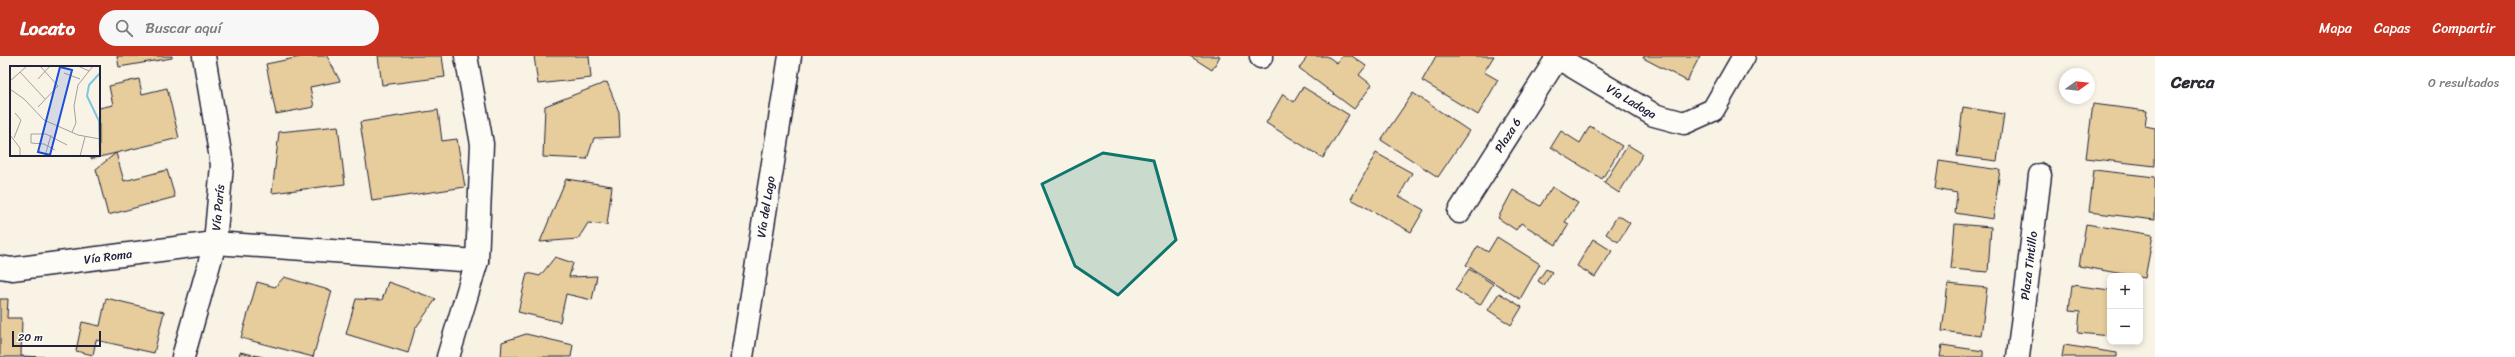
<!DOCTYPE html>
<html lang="es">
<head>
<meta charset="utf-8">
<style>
  :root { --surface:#fff; --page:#f7f7f7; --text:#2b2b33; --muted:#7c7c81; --line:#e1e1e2; --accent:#c8321e }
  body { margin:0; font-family:Sriracha,sans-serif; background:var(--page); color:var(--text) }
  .controls { position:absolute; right:12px; bottom:12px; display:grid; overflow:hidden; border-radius:8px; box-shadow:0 2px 6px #0003 }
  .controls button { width:36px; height:36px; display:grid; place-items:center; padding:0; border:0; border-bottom:1px solid var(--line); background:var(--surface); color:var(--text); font:20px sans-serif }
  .compass { position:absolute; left:2059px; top:12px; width:36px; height:36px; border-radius:50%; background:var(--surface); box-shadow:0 2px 6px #0003; rotate:75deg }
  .scale { position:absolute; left:12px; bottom:10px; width:89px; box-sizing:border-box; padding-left:4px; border:2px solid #22223b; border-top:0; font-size:11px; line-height:14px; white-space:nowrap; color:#22223b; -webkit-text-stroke:3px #fdfcf7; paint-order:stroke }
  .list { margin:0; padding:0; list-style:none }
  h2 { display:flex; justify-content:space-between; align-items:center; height:52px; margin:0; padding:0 16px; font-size:17px }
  h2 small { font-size:13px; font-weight:400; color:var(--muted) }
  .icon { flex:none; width:22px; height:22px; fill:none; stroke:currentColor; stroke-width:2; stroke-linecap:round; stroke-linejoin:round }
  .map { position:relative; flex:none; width:2155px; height:301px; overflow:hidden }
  header { display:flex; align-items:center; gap:24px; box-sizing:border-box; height:56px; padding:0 20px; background:var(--accent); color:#fff }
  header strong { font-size:19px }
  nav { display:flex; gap:22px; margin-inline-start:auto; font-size:14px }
  .search { width:280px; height:36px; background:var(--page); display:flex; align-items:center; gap:10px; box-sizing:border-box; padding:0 14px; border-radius:22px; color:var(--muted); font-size:15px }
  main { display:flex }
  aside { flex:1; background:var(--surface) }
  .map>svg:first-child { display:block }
  .building { fill:#e7cd9c; stroke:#22223b }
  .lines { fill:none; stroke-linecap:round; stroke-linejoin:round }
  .street-casing { stroke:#22223b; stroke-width:25 }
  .street { stroke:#fdfcf7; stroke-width:22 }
  .marked { fill:#0f766e; fill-opacity:0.2; stroke:#0f766e; stroke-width:3; stroke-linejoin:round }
  .labels { text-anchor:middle; stroke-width:3; stroke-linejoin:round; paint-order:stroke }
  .street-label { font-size:12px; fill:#22223b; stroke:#fdfcf7 }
  .inset-river { fill:none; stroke:#7fc4e0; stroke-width:2 }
  .inset-road { fill:none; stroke:#a39fa1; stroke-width:1 }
  .view { fill:#1d4ed8; fill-opacity:0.15; stroke:#1d4ed8; stroke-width:2 }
  .inset-edge { fill:none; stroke:#22223b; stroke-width:2 }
</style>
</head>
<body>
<header>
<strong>Locato</strong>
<div class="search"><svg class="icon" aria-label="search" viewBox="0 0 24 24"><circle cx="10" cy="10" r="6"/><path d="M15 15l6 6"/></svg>Buscar aquí</div>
<nav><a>Mapa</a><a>Capas</a><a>Compartir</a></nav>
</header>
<main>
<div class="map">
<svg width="2155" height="301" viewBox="0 0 2155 301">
  <rect width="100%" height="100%" fill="#f9f3e5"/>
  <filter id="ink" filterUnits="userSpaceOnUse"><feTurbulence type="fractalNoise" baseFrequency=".025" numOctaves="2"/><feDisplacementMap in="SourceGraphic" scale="8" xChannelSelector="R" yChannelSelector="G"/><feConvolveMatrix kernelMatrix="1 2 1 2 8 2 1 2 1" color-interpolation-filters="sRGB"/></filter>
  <g filter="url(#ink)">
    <g class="building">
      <path d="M117 0H172V2L119 11Z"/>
      <path d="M305 0H327L340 25 310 31 314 51 276 58 266 8Z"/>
      <path d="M378 0H442L445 21 382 29Z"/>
      <path d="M534 0H589L591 22 538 28Z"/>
      <path d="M1190 0H1220L1212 14Z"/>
      <path d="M1308 0H1327L1337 7 1342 0H1352L1366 10 1359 19 1372 29 1354 53 1299 12Z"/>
      <path d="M1436 0H1494L1484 16 1498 24 1478 59 1422 25Z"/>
      <path d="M1644 0H1700L1687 25 1643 2Z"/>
      <path d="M139 23 142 38 167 32 179 82 91 103 90 99H99V52L113 49 109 30Z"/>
      <path d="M607 26 619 56 620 81 594 82 587 103 543 101 545 50Z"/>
      <path d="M1303 31 1349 59 1323 102 1266 67 1283 38 1294 46Z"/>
      <path d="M1413 37 1469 75 1438 121 1381 84Z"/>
      <path d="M2093 48 2147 55 2145 70 2155 72V110L2086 102Z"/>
      <path d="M1963 51 2004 58 1997 105 1957 100Z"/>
      <path d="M438 54 442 85 457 83 465 131 372 145 360 66Z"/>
      <path d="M338 70 345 128 272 137 279 76Z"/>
      <path d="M1590 70 1622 90 1602 123 1551 91 1561 75 1580 87Z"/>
      <path d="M1628 89 1643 98 1619 137 1604 127Z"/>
      <path d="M116 97 124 125 167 114 175 141 108 159 96 113Z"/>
      <path d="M1376 97 1412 117 1399 140 1424 154 1411 176 1351 143Z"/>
      <path d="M1939 105 2000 114 1993 163 1955 157 1957 137 1935 133Z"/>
      <path d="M2094 114 2155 121V164L2089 156Z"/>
      <path d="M566 123 612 130 607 169 588 167 578 183 540 186Z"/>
      <path d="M1552 131 1578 147 1565 166 1569 168 1556 189 1521 167 1516 174 1498 162 1513 134 1540 150Z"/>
      <path d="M1618 159 1630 167 1618 186 1606 178Z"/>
      <path d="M1955 168 1991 171 1988 216 1951 213Z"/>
      <path d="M2086 168 2153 179 2145 222 2079 210Z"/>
      <path d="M1497 181 1540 208 1520 243 1466 209 1478 190 1488 196Z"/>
      <path d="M1593 183 1612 195 1595 221 1577 210Z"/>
      <path d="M555 201 573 207 569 221 597 220 592 244 566 238 560 266 518 256 527 217 540 220Z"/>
      <path d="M1469 213 1493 228 1480 249 1455 234Z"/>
      <path d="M1546 213 1552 216 1544 229 1538 225Z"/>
      <path d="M284 221 332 235 313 301 241 282 257 226 275 231Z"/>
      <path d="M388 226 436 243 415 273 408 297 346 278 356 243 382 244Z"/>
      <path d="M1948 228 1987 232 1981 280 1942 275Z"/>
      <path d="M2072 229 2110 234V280L2078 277 2080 256 2069 255Z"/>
      <path d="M1499 237 1522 251 1511 269 1488 254Z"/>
      <path d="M106 242 164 256 154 297 96 284 93 299 76 295 82 266 100 270Z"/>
      <path d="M0 243H8L7 262H22L21 300 44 301H0Z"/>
      <path d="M526 278 573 289 571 301H501L502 286Z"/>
      <path d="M1942 289 1983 295V301H1940Z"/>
      <path d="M2064 289 2117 297V301H2062Z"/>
      <path d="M240 296 263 301H239Z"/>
    </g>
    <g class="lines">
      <g class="street-casing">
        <g id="street">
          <path id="s1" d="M1555 0 1654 59 1684 67 1713 54 1744 0"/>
          <path d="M1261 1V0"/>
          <path id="s2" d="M1459 156 1557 2"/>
          <path id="s3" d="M0 211 12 213 215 187 477 205"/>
          <path id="s4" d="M183 301 215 187 222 109 204 0"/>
          <path d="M448 301 477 205 482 88 466 0"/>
          <path id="s5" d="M742 301 790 0"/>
          <path id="s6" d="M2018 301 2040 119"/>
        </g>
      </g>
      <use href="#street" class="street"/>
    </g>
  </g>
  <path class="marked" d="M1103 97 1154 105 1176 184 1118 239 1075 210 1042 128Z"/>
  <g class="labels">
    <g class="street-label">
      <text dy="4" stroke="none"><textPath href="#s1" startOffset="89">Vía Ladoga</textPath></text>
      <text dy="4" stroke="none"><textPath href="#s2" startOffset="91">Plaza 6</textPath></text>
      <text dy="4" stroke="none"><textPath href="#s5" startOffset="152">Vía del Lago</textPath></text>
      <text dy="4" stroke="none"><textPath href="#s4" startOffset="154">Vía París</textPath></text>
      <text dy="4" stroke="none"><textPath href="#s3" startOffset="109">Vía Roma</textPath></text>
      <text dy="4" stroke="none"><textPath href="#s6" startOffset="92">Plaza Tintillo</textPath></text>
    </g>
  </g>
  <g transform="translate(10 10)">
    <rect width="90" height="90" fill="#f9f3e5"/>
    <path class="inset-river" d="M90 90 89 55 77 30 79 19 90 7"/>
    <path class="inset-road" d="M68 0 79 5M10 6 35 33M54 7 70 13M28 13 40 0M0 15 17 0M0 23 14 33 34 54 68 69 90 73M28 41 48 20 30 0M62 66 66 57 64 40 68 19 83 0M0 69 10 82V90M4 72 11 54 5 47M45 84 34 78 21 77V68H36L57 79M35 90 41 69M70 90 75 71"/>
    <path class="view" d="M50 1 62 4 40 89 28 86Z"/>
    <rect width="90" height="90" class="inset-edge"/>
  </g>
</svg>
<div class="controls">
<button>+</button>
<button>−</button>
</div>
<svg class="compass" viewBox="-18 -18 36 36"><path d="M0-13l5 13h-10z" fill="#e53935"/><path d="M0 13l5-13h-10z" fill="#7c7c81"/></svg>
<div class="scale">20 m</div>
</div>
<aside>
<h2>Cerca<small>0 resultados</small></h2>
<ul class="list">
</ul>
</aside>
</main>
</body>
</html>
